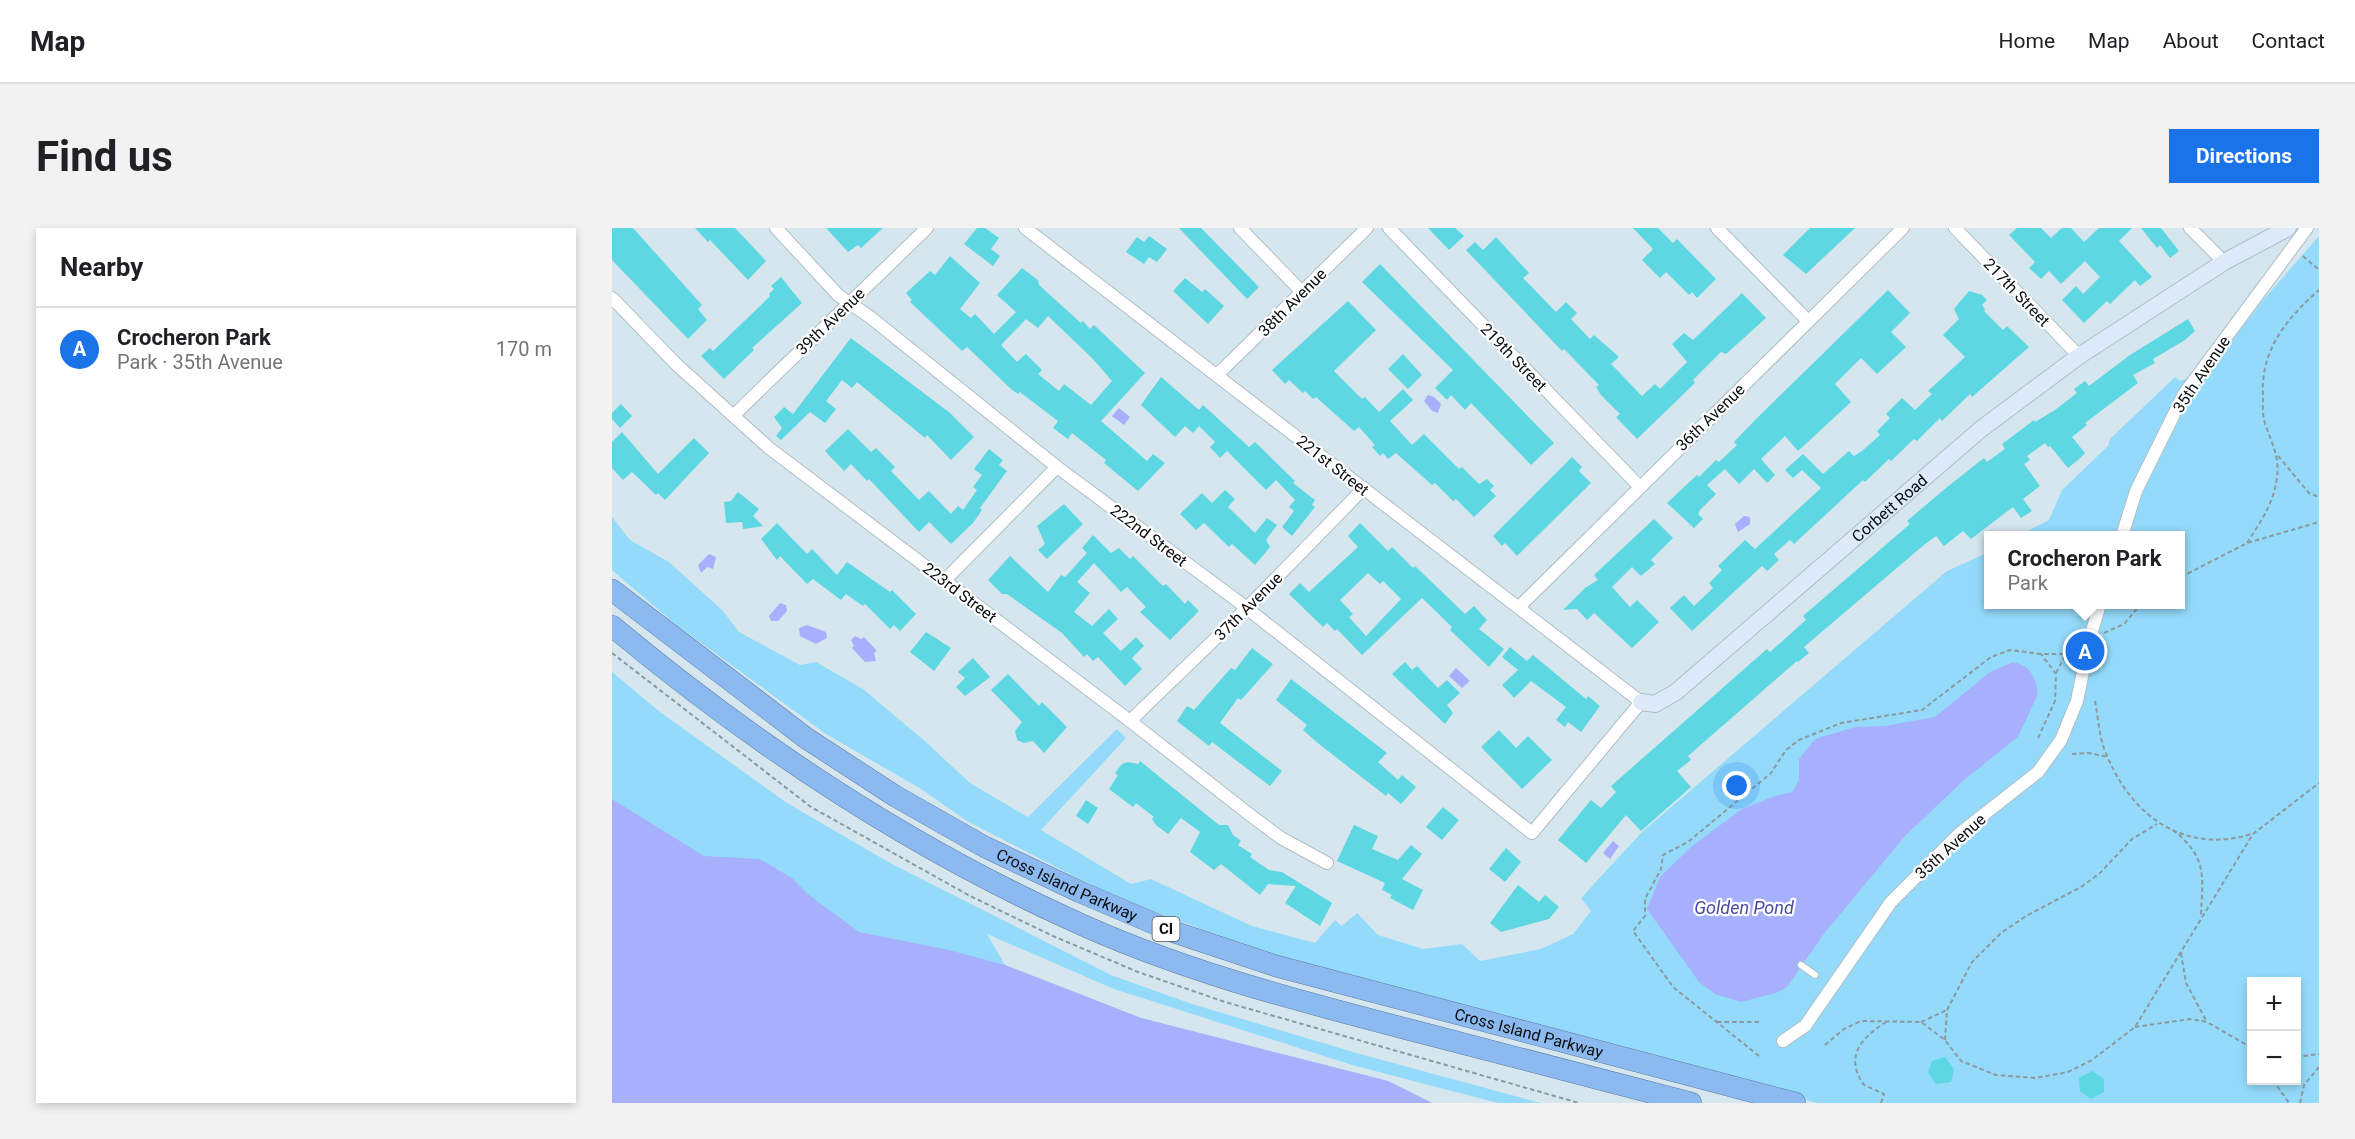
<!DOCTYPE html>
<html lang="en">
<head>
<meta charset="utf-8">
<style>
  :root { --surface:#fff; --page:#f2f2f2; --text:#202124; --muted:#757577; --line:#e0e0e0; --accent:#1a73e8 }
  body { margin:0; font-family:Roboto,sans-serif; background:var(--page); color:var(--text) }
  .controls { position:absolute; right:18px; bottom:18px; display:grid; overflow:hidden; border-radius:0px; box-shadow:0 3px 9px #0003 }
  .controls button { width:54px; height:54px; display:grid; place-items:center; padding:0; border:0; border-bottom:2px solid var(--line); background:var(--surface); color:var(--text); font:30px sans-serif }
  .you { position:absolute; left:1125px; top:558px; width:21px; height:21px; margin:-15px; border:4px solid #fff; border-radius:50%; background:#1a73e8; box-shadow:0 0 0 9px #1a73e833 }
  .badge { display:grid; place-items:center; width:39px; height:39px; border-radius:50%; background:var(--accent); color:#fff; font-size:20px; font-weight:700 }
  .pin { position:absolute; translate:-50% -50%; border:3px solid #fff; box-shadow:0 2px 6px #0006 }
  .popup { position:absolute; left:1372px; top:303px; width:201px; height:78px; box-sizing:border-box; display:grid; place-content:center; border-radius:0px; background:var(--surface); filter:drop-shadow(0 2px 4px #0005); font-size:20px; white-space:nowrap; color:var(--muted) }
  .popup b { font-size:22px; color:var(--text) }
  .popup::after { content:''; position:absolute; left:50%; top:100%; margin-left:-12px; border:12px solid transparent; border-top-color:var(--surface) }
  .list { margin:0; padding:0; list-style:none }
  h2 { display:flex; justify-content:space-between; align-items:center; height:78px; margin:0; padding:0 24px; font-size:26px }
  h2 small { font-size:20px; font-weight:400; color:var(--muted) }
  .list li { display:grid; grid-template-columns:39px 1fr auto; gap:18px; align-items:center; box-sizing:border-box; height:84px; padding:0 24px; border-top:2px solid var(--line) }
  .list b { display:block; font-size:22px; white-space:nowrap }
  .list p { margin:0; font-size:20px; white-space:nowrap; color:var(--muted) }
  .list em { font-size:20px; font-style:normal; color:var(--muted) }
  .map { position:relative; flex:none; width:1707px; height:875px; overflow:hidden; border-radius:0px }
  header { display:flex; align-items:center; gap:36px; box-sizing:border-box; height:84px; padding:0 30px; background:var(--surface); border-bottom:2px solid var(--line) }
  header strong { font-size:28px }
  nav { display:flex; gap:33px; margin-inline-start:auto; font-size:21px }
  .intro { display:flex; align-items:center; justify-content:space-between; box-sizing:border-box; height:144px; padding:0 36px }
  h1 { margin:0; font-size:42px }
  .button { padding:15px 27px; border-radius:0px; background:var(--accent); color:#fff; font-size:21px; font-weight:700 }
  main { display:flex; gap:36px; padding:0 36px }
  aside { flex:1; background:var(--surface); border-radius:0px; box-shadow:0 3px 9px #0003 }
  .map>svg:first-child { display:block }
  .green { fill:#94dbfb; fill-rule:evenodd }
  .water { fill:#a7b0fc }
  .building { fill:#5dd7e1; fill-rule:evenodd }
  .lines { fill:none; stroke-linecap:round; stroke-linejoin:round }
  .lane-casing { stroke:#aebec6; stroke-width:8 }
  .street-casing { stroke:#aebec6; stroke-width:14 }
  .secondary-casing { stroke:#aebec6; stroke-width:18 }
  .highway-casing { stroke:#5d7da1; stroke-width:22 }
  .path { stroke:#8c999f; stroke-width:2; stroke-dasharray:4.5 3; stroke-linecap:butt }
  .lane { stroke:#fff; stroke-width:6 }
  .street { stroke:#fff; stroke-width:12 }
  .secondary { stroke:#dceafa; stroke-width:16 }
  .highway { stroke:#8cb9ef; stroke-width:21 }
  .labels { text-anchor:middle; stroke-width:4.5; stroke-linejoin:round; paint-order:stroke }
  .shield { fill:#fff; stroke:#515657; stroke-width:1.5 }
  .shield-label { font-size:15px; font-weight:bold; fill:#070d0f }
  .street-label { font-size:16px; fill:#070d0f; stroke:#fff }
  .water-label { font-size:18px; font-style:italic; fill:#474aa1; stroke:#fff }
</style>
</head>
<body>
<header>
<strong>Map</strong>
<nav><a>Home</a><a>Map</a><a>About</a><a>Contact</a></nav>
</header>
<div class="intro"><h1>Find us</h1><a class="button">Directions</a></div>
<main>
<aside>
<h2>Nearby<small></small></h2>
<ul class="list">
<li><span class="badge">A</span><div><b>Crocheron Park</b><p>Park · 35th Avenue</p></div><em>170 m</em></li>
</ul>
</aside>
<div class="map">
<svg width="1707" height="875" viewBox="0 0 1707 875">
  <rect width="100%" height="100%" fill="#d5e6ee"/>
  <g class="green">
    <path d="M1707 8V875H1205L1108 846 672 732 500 668 355 593 309 561 214 506 63 396 0 342V289L18 312 57 334 110 382 127 404 188 437 204 434 251 461 315 515 358 555 416 589 505 501 514 510 429 602 519 656 539 651 640 698 703 715 723 692 730 698 745 685 766 707 811 721 850 716 868 733 929 721 961 706 979 683 969 670 1030 604 1335 343 1377 324V376H1569V308L1408 307 1437 292 1450 262 1496 218 1498 211 1563 149 1568 153 1598 141 1651 72ZM1640 754H1684V852H1640Z"/>
    <path d="M0 444 48 484 175 575 278 635 499 747 580 776 748 826 929 875H886L740 837 502 761 375 706 393 737 529 790 776 853 820 875H0Z"/>
  </g>
  <g class="water">
    <path d="M816 167 822 169 829 176 826 185 820 183 812 173Z"/>
    <path d="M507 180 518 189 512 197 500 188Z"/>
    <path d="M1132 288 1138 289V296L1126 304 1123 296Z"/>
    <path d="M97 326 104 329 101 341 95 339 89 345 86 337Z"/>
    <path d="M168 375 174 377 175 383 166 393H159L157 388Z"/>
    <path d="M195 397 214 404 215 410 204 416 188 408 187 400Z"/>
    <path d="M243 408 249 411 252 409 265 423 262 425 264 433 253 434 240 420 242 418 239 412Z"/>
    <path d="M1401 434C1419 438 1423 448 1426 466L1406 509 1352 552 1292 609 1211 707 1175 759 1164 765 1129 774 1103 766 1087 754 1035 681 1048 649 1080 618 1130 581 1163 568 1180 564 1187 552V531L1203 511 1243 499 1273 498 1323 489 1378 444Z"/>
    <path d="M844 440 858 453 850 460 837 448Z"/>
    <path d="M0 571 92 628 148 631 180 650 197 667 247 704 337 722 393 737 529 790 776 853 820 875H0Z"/>
    <path d="M1001 613 1007 618 998 631 991 625Z"/>
  </g>
  <g class="building">
    <path d="M0 0H21L90 77 86 81 95 92 76 111 0 32Z"/>
    <path d="M83 0H123L154 33 136 52 98 12 96 14Z"/>
    <path d="M214 0H271L249 20 246 17 236 24Z"/>
    <path d="M365 0H373L387 10 379 21 388 28 381 38 352 16Z"/>
    <path d="M567 0H589L647 59 635 71Z"/>
    <path d="M816 0H843L852 8 837 22Z"/>
    <path d="M1021 0H1046L1061 15 1065 11 1104 51 1085 70 1080 64 1077 67 1054 44 1048 50 1030 32 1041 21Z"/>
    <path d="M1198 0H1243L1194 46 1171 27Z"/>
    <path d="M1405 0H1429L1439 10 1450 0H1459L1472 14 1487 0H1520L1507 13 1540 49 1528 58 1523 52 1498 76 1495 73 1472 95 1450 72 1464 58 1471 66 1488 49 1473 33 1449 56 1437 43 1429 51 1417 40 1423 34 1397 7Z"/>
    <path d="M1529 0H1549L1567 23 1558 30 1548 17 1545 20Z"/>
    <path d="M537 8 555 21 545 34 537 29 532 36 514 24 525 9 532 14Z"/>
    <path d="M884 9 917 45 911 50 944 84 954 74 965 85 959 91 978 111 982 107 1007 129 999 136 1030 168 1043 156 1048 161 1075 134 1060 116 1072 105 1081 112 1130 65 1154 90 1114 126 1109 124 1081 152 1083 155 1025 211 1004 189 1008 186 989 167 984 159 987 157 952 121 950 123 854 22 863 14 871 22Z"/>
    <path d="M338 28 368 55 348 81 359 90 363 86 382 106 404 84 385 67 410 40 426 52 427 57 469 95 471 93 478 101 482 97 533 145 489 193 535 233 541 226 553 235 526 263 492 235 494 232 460 205 456 211 441 200 446 193 408 164 406 166 399 161 355 119 350 123 298 74 300 72 294 65 318 43 323 47ZM436 88 481 131 500 153 479 177 452 156 447 163 426 146 430 142 414 126 405 134 389 117 414 91 426 100Z"/>
    <path d="M768 36 942 215 919 237 859 175 853 182 839 167 835 172 823 160 841 142 750 54Z"/>
    <path d="M169 49 190 75 140 120 142 122 112 151 89 128 98 120 101 123 147 79 158 68 157 66 162 61 159 58Z"/>
    <path d="M573 50 590 64 593 61 612 78 596 96 561 63Z"/>
    <path d="M1276 62 1298 85 1279 104 1294 119 1265 146 1249 130 1223 156 1239 174 1186 223 1173 208 1149 231 1163 247 1155 255 1142 241 1127 256 1113 241 1095 257 1104 266 1088 282 1086 286 1091 291 1082 300 1055 275 1085 247 1087 249 1104 232 1107 234 1125 217 1122 214 1142 193Z"/>
    <path d="M1357 63 1370 67 1375 72 1370 77 1373 81 1372 83 1391 102 1395 98 1417 119 1360 169 1358 166 1330 193 1328 190 1305 213 1302 211 1279 233 1277 231 1253 254 1251 252 1182 316 1178 312 1162 326 1167 332 1155 343 1150 338 1080 403 1058 380 1072 367 1082 378 1101 360 1097 355 1110 342 1106 338 1133 312 1143 321 1209 260 1190 242 1181 250 1173 242 1191 226 1211 246 1237 223 1242 228 1250 223 1268 207 1265 203 1278 190 1274 186 1290 170 1303 182 1320 166 1316 163 1353 129 1331 107 1347 91 1342 81Z"/>
    <path d="M736 73 764 102 722 143 750 171 753 169 767 184 791 161 801 172 778 193 800 217 812 206 847 241 850 239 867 256 875 251 882 258 878 262 884 268 862 289 844 271 841 273 823 255 820 257 784 225 776 231 771 225 768 228 760 219 763 217 747 199 742 203 704 169 701 171 693 163 691 165 677 152 673 156 660 142Z"/>
    <path d="M1576 91 1583 103 1573 112 1541 131 1543 135 1521 147 1526 155 1473 195 1475 197 1460 209 1473 225 1466 232 1456 240 1438 218 1436 219 1433 215 1415 228 1418 232 1412 236 1428 258 1411 271 1420 283 1409 290 1401 279 1359 311 1351 303 1332 318 1324 308 1313 316 1192 419 1197 425 1186 434 1185 433 1076 528 1079 532 1065 543 1079 559 1029 603 1014 587 974 635 946 612 979 572 989 580 1004 564 999 558 1155 421 1158 424 1194 392 1191 388 1298 296 1295 293 1334 260 1372 230 1375 234 1393 221 1390 216 1422 192 1423 194 1443 182 1465 165 1462 161 1473 153 1477 158 1518 127Z"/>
    <path d="M239 110 338 185 362 209 339 232 315 207 313 210 245 154 240 160 230 152 214 173 224 181 213 195 198 184 169 212 164 208 170 200 162 189 172 179 181 186Z"/>
    <path d="M791 126 810 147 796 161 776 141Z"/>
    <path d="M549 149 587 182 591 177 637 219 643 214 683 253 681 255 703 272 700 277 703 279 680 308 670 299 682 283 677 279 683 272 664 252 654 262 615 223 608 230 598 219 603 214 587 198 581 205 573 198 563 209 529 177Z"/>
    <path d="M9 176 20 188 8 200 0 191V185Z"/>
    <path d="M236 201 259 224 264 220 283 239 279 243 307 272 317 263 339 286 346 278 351 282 365 262 361 259 370 247 362 241 377 221 391 232 387 237 395 243 368 280 370 282 361 295 339 316 317 294 307 304 257 251 255 253 239 236 232 243 213 223Z"/>
    <path d="M10 204 46 246 82 210 97 225 53 272 46 265 44 267 20 244 11 252 0 240V214Z"/>
    <path d="M960 229 970 239 967 243 979 255 905 328 893 315 890 318 881 308Z"/>
    <path d="M613 262 623 271 616 279 643 305 655 290 665 297 654 312 658 319 643 337 620 316 617 319 592 295 584 302 568 286 590 265 600 275Z"/>
    <path d="M126 264 147 281 141 288 151 298 131 301 130 294 114 295 112 274 119 273Z"/>
    <path d="M452 276 471 296 435 331 426 322 433 316 425 298Z"/>
    <path d="M1042 291 1061 310 1039 332 1043 336 1029 348 1020 339 1000 359 1018 379 1025 372 1047 394 1020 420 982 385 975 392 965 381 951 382 973 360 986 352 982 347Z"/>
    <path d="M165 295 195 326 200 321 225 347 235 334 278 364 280 362 304 386 288 403 282 397 278 401 253 376 251 378 234 366 229 372 201 351 195 356 168 328 165 332 149 311Z"/>
    <path d="M748 295 776 323 780 319 801 340 803 338 853 386 862 378 875 392 867 401 892 421 877 439 838 402 840 399 810 370 750 427 725 401 723 403 715 395 711 399 677 366 688 355 697 364 746 319 736 308ZM756 345 768 356 771 353 789 371 754 408 737 389 741 386 728 372Z"/>
    <path d="M481 307 499 325 507 320 518 331 521 328 551 358 554 356 573 376 576 372 587 383 558 412 528 384 534 379 515 359 509 364 482 335 465 354 478 365 462 384 480 398 497 381 506 391 491 405 509 423 524 409 532 418 520 430 530 441 513 458 486 429 481 433 475 426 472 429 450 405 395 366H390L376 352 398 328 436 364 449 347 453 349 475 325 470 320Z"/>
    <path d="M314 404 339 420 322 443 298 424Z"/>
    <path d="M898 419 915 433 921 427 974 471 976 468 988 478 969 504 956 494 953 499 944 492 954 479 919 453 902 470 890 457 906 442 890 429Z"/>
    <path d="M640 420 661 436 629 472 626 470 608 495 670 543 658 558 600 514 597 518 565 493 575 478 582 482 619 440 623 442Z"/>
    <path d="M361 430 378 449 353 468 344 459 353 450 346 444Z"/>
    <path d="M793 434 800 442 805 438 826 460 835 452 848 465 835 477 841 485 833 496 780 446Z"/>
    <path d="M396 446 427 478 430 474 455 499 432 525 421 513 412 515 405 512 403 503 410 494 379 462Z"/>
    <path d="M679 451 775 525 766 534 786 552 790 547 804 559 789 576 776 565 774 568 707 516 691 502 695 497 664 472Z"/>
    <path d="M887 502 904 520 916 508 940 532 910 561 869 519Z"/>
    <path d="M528 533 607 597H616L621 607 629 613 626 617 640 626 638 629 657 642 670 644 720 675 708 698 673 675 684 658 656 656 648 667 609 636 602 642 578 624 588 604 569 590 556 606 544 597 540 591 542 589 524 575 521 579 497 561 506 547 503 545 510 536 516 534 526 536Z"/>
    <path d="M474 572 486 580 476 596 464 588Z"/>
    <path d="M831 579 847 592 830 612 814 599Z"/>
    <path d="M742 597 766 608 760 621 786 632 799 617 810 626 790 651 811 662 801 682 778 670 780 667 770 662 773 655 725 633Z"/>
    <path d="M894 620 909 634 893 654 877 641Z"/>
    <path d="M906 657 927 674 933 667 947 679 937 691 889 704 878 695Z"/>
    <path d="M1333 829 1342 841 1339 854 1324 856 1316 845 1320 833Z"/>
    <path d="M1480 843 1492 851V864L1479 871 1468 863 1467 850Z"/>
  </g>
  <g class="lines">
    <g class="lane-casing">
      <path id="lane" d="M1189 737 1203 747"/>
    </g>
    <g class="street-casing">
      <g id="street">
        <path d="M164 0 226 67 258 89 445 239 627 374 920 605 1029 474 413 0"/>
        <path d="M628 0 690 64"/>
        <path d="M777 0 1027 258"/>
        <path d="M1105 0 1196 93"/>
        <path d="M1343 0 1467 128"/>
        <path d="M1578 0 1612 34"/>
        <path d="M0 70 65 137 157 220 518 493 642 590 669 610 715 635"/>
        <path d="M605 147 755 0"/>
        <path d="M122 187 315 0"/>
        <path d="M1510 308 1524 263 1572 166 1695 0"/>
        <path d="M333 352 445 239"/>
        <path d="M907 379 1291 0"/>
        <path d="M518 493 635 380 752 260"/>
        <path d="M1171 813 1193 798 1279 674 1347 606 1426 544 1449 512 1465 473 1478 410 1488 376"/>
      </g>
    </g>
    <g class="secondary-casing">
      <g id="secondary">
        <path id="s1" d="M1029 474 1043 476 1064 464 1369 201 1467 128 1612 34 1676 0"/>
      </g>
    </g>
    <g class="highway-casing">
      <g id="highway">
        <path id="s2" d="M0 362 194 510 283 568 373 619 468 664 562 704 664 738 1183 875"/>
        <path d="M0 398C138 513 289 614 453 689 561 740 679 771 795 801 889 826 984 850 1079 875"/>
      </g>
    </g>
    <g class="path">
      <path d="M1691 28 1707 42"/>
      <path d="M1666 228 1697 265 1707 269"/>
      <path d="M1635 315C1649 293 1662 275 1665 249 1668 229 1659 214 1653 195 1650 187 1651 177 1651 168 1648 123 1674 91 1707 62"/>
      <path d="M1569 349 1635 315 1707 294"/>
      <path d="M1492 405 1512 396 1529 376"/>
      <path d="M0 425 199 579 358 668 441 708 526 744 613 774 967 875"/>
      <path d="M1444 445 1454 426"/>
      <path d="M1483 473C1486 489 1487 508 1493 523 1518 587 1571 627 1640 606"/>
      <path d="M1426 510 1443 473 1444 446 1429 426"/>
      <path d="M1460 526 1477 525 1496 529"/>
      <path d="M1561 602C1595 629 1591 647 1589 687"/>
      <path d="M1569 725 1574 755 1595 794"/>
      <path d="M1105 794H1150"/>
      <path d="M1309 794 1335 782"/>
      <path d="M1523 799 1578 791 1595 794 1640 820"/>
      <path d="M1333 812 1335 782 1360 734 1389 705 1414 688 1469 659 1487 646 1520 611 1545 596"/>
      <path d="M1213 817 1232 801 1249 793 1309 794 1333 812 1349 833 1384 847 1424 850 1456 844 1480 832 1523 799 1641 606 1707 555"/>
      <path d="M1147 828 1061 759 1021 703 1033 688V671L1049 641 1051 627 1076 614 1159 545 1174 522 1187 512 1229 495 1310 482 1379 429 1398 422 1429 426H1454L1461 422"/>
      <path d="M1684 829 1707 826"/>
      <path d="M1661 852 1677 875"/>
      <path d="M1269 875 1272 866 1252 857C1232 829 1249 810 1274 794"/>
      <path d="M1688 875 1692 857 1707 839"/>
    </g>
    <use href="#lane" class="lane"/>
    <use href="#street" class="street"/>
    <use href="#secondary" class="secondary"/>
    <use href="#highway" class="highway"/>
  </g>
  <g class="labels">
    <rect class="shield" x="540.5" y="689" width="27" height="24" rx="4.5"/>
    <g class="shield-label">
      <text x="554" y="706">CI</text>
    </g>
    <g class="street-label">
      <text transform="translate(1405 64) rotate(46)" y="6">217th Street</text>
      <text transform="translate(680 74) rotate(-45)" y="6">38th Avenue</text>
      <text transform="translate(218 93) rotate(-44)" y="6">39th Avenue</text>
      <text transform="translate(902 129) rotate(46)" y="6">219th Street</text>
      <text transform="translate(1589 146) rotate(-56)" y="6">35th Avenue</text>
      <text transform="translate(1098 189) rotate(-44)" y="6">36th Avenue</text>
      <text transform="translate(721 237) rotate(38)" y="6">221st Street</text>
      <text dy="6" stroke="none"><textPath href="#s1" startOffset="320">Corbett Road</textPath></text>
      <text transform="translate(537 307) rotate(37)" y="6">222nd Street</text>
      <text transform="translate(348 364) rotate(37)" y="6">223rd Street</text>
      <text transform="translate(636 378) rotate(-45)" y="6">37th Avenue</text>
      <text transform="translate(1338 618) rotate(-42)" y="6">35th Avenue</text>
      <text dy="6" stroke="none"><textPath href="#s2" startOffset="544">Cross Island Parkway</textPath></text>
      <text dy="6" stroke="none"><textPath href="#s2" startOffset="1030">Cross Island Parkway</textPath></text>
    </g>
    <g class="water-label">
      <text x="1132" y="686">Golden Pond</text>
    </g>
  </g>
</svg>
<div class="controls">
<button>+</button>
<button>−</button>
</div>
<div class="you"></div>
<div class="pin badge" style="left:1473px;top:423px">A</div>
<div class="popup"><b>Crocheron Park</b>Park</div>
</div>
</main>
</body>
</html>
